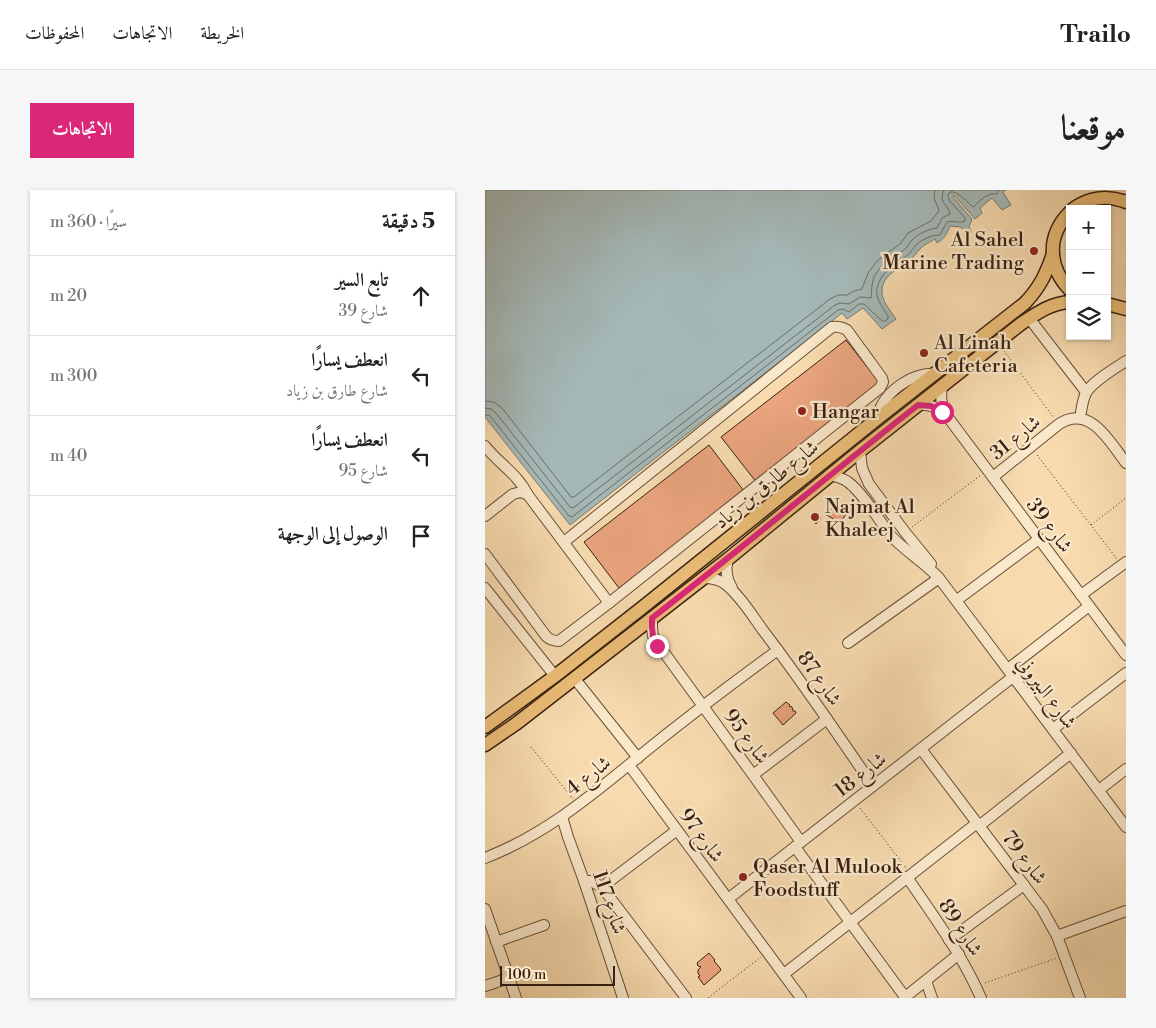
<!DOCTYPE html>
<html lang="ar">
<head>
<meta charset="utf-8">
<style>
  :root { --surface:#fff; --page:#f6f6f6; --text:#222; --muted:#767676; --line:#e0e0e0; --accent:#db2777 }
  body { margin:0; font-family:"Libre Bodoni",Amiri,serif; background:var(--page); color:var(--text); direction:rtl }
  .controls { position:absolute; right:15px; top:15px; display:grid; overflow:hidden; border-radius:0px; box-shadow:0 1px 4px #0004 }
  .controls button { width:45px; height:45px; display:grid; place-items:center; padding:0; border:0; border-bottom:1px solid var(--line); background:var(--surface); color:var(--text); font:25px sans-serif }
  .scale { position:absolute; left:15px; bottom:12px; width:115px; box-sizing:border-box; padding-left:5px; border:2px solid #392010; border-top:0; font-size:14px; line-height:18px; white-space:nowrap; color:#392010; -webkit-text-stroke:4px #fae8cb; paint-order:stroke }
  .stop { position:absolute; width:15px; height:15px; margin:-11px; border:4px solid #db2777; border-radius:50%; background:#fff }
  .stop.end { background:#db2777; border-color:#fff; box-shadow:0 1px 5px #0008 }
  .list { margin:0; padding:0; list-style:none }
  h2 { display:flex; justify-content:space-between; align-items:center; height:65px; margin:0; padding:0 20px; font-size:21px }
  h2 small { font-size:16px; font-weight:400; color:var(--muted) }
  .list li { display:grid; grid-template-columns:32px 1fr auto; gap:15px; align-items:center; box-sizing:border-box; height:80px; padding:0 20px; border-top:1px solid var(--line) }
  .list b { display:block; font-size:19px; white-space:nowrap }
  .list p { margin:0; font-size:16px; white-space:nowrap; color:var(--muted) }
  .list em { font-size:16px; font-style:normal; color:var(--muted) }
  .icon { flex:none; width:28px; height:28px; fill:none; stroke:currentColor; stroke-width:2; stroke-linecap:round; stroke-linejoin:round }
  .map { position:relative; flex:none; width:641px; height:808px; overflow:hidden; direction:ltr; border-radius:0px }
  header { display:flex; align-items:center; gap:30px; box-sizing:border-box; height:70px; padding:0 25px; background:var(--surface); border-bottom:1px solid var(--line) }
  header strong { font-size:24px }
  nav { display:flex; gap:28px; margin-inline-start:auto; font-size:18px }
  .intro { display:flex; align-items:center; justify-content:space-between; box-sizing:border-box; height:120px; padding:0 30px }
  h1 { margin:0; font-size:35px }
  .button { padding:12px 22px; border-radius:0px; background:var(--accent); color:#fff; font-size:18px; font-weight:700 }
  main { display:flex; gap:30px; padding:0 30px }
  aside { flex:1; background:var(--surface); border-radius:0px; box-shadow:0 1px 4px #0004 }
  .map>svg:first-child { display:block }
  .water { fill:#a4b8b7; stroke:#797b74 }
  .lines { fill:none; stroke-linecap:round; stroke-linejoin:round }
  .shore { stroke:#6e6c64; stroke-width:1 }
  .building { fill:#eaa57f; stroke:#392010 }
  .minor-casing { stroke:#684f38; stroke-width:12 }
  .major-casing { stroke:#392010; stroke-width:15 }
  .path { stroke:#392010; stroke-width:1; stroke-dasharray:1 2.5; stroke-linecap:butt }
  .minor { stroke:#fae8cb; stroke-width:10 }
  .major { stroke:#ecbe78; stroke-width:12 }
  .route { stroke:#db2777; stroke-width:6 }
  .poi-dot { fill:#8f2418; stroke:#fae8cb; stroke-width:2 }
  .labels { text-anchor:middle; stroke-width:4.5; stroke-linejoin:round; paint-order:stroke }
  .poi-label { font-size:20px; fill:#392010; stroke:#fae8cb; text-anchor:start }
  .street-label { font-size:20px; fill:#392010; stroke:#fae8cb }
</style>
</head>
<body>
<header>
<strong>Trailo</strong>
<nav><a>الخريطة</a><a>الاتجاهات</a><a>المحفوظات</a></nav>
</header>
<div class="intro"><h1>موقعنا</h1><a class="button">الاتجاهات</a></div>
<main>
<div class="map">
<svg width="641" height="808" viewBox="0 0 641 808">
  <rect width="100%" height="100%" fill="#f7dbaf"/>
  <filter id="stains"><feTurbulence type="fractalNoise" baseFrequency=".004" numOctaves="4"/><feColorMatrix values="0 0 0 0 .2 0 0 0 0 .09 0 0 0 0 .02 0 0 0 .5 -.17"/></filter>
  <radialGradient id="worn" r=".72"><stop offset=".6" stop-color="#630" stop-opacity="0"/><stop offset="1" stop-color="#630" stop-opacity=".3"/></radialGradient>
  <path class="water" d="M0 0H521L518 2 526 15 517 20 507 8 495 18 497 23 490 29 469 5 468 7 487 29 484 37 486 41 484 45 476 37 465 36C462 44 459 49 452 53L450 49C445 52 438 55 434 60 431 63 432 63 429 66 419 77 398 83 397 100 396 110 405 120 411 129L397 139 378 118 362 129 357 123 85 335 0 227Z"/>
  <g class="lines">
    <g class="shore">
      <path d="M0 211 9 212 17 218 86 307H89L345 109 353 105H362L369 101 377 99 383 83 393 70 416 53 423 43 446 31 453 22 454 20 449 8 450 0"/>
      <path d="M0 218 6 219 11 223 85 317 88 318 350 115 355 113 364 114 375 107 386 108C387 101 386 93 390 85 397 73 410 68 420 59 423 57 424 53 427 50 433 44 443 39 452 38L457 28 465 24C463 14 453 13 459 0"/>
      <path d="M0 225H4L6 227 84 326 87 327 353 120 358 119 364 122 374 114H379L397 131H400L403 129V126C398 118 390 108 392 98 396 81 411 74 424 64 427 61 428 58 431 55 437 49 447 45 455 45L462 32C468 30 475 34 480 31V28L464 10C463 6 462 5 465 2 472 0 483 13 488 17 495 11 502 2 512 4L514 0"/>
    </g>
  </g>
  <g class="building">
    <path d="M361 150 397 196 272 293 236 247Z"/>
    <path d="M224 255 259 301 134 398 99 352Z"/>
    <path d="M347 315 361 324 355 333 340 324Z"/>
    <path d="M330 321 336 328 331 334 324 327Z"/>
    <path d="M301 512 305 515 304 516 307 517 308 521H310L311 523 298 535 288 523Z"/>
    <path d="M224 763 230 770 229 771 235 778 236 780 234 782 219 795 213 787 215 786 213 783V780L216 777 213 776 212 773Z"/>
  </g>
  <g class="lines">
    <g class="minor-casing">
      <g id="minor">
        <path d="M544 128 601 202"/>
        <path d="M457 197C455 207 456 216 462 226L641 465"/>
        <path d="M433 215C444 214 453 217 461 225"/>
        <path d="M596 222C597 216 598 209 601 203 608 191 629 179 641 171"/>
        <path d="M393 228C394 205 428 181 450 184"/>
        <path d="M0 256C14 274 33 284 43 305"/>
        <path d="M375 261 377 278 384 294 420 342 446 374"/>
        <path d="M345 285C352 287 358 288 363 292 377 302 395 331 405 345 420 361 439 372 454 388L641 637"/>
        <path d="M508 287 574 234C605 214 625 252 641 273"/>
        <path d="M0 326 28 304 36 302 43 305 124 413"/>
        <path d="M0 364 61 446C65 450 68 451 74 451L124 413 395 198 398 192 397 188 362 140C357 137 353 136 347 137L79 352"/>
        <path d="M243 369C240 379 241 388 247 398"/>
        <path d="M218 388C226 388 234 389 240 394 253 403 267 425 277 439 316 490 352 543 388 596"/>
        <path d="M0 398 70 486"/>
        <path d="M596 405 641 372"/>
        <path d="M472 410 554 349"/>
        <path d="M167 428V438L168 446 178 461 268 585 316 652"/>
        <path d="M363 453 454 388"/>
        <path d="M523 479 604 416"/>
        <path d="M90 489 153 568"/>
        <path d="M568 539 641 483"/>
        <path d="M436 559 557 719 572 746 595 808"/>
        <path d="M144 575 316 808"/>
        <path d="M268 585 342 529"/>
        <path d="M614 600 641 579"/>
        <path d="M77 627 83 647 99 691 138 808"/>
        <path d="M494 636 586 563"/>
        <path d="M310 657 420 807"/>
        <path d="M0 668C67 642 117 596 172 552 212 520 252 490 293 460"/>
        <path d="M422 687C449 727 477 764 496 808"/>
        <path d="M99 691H106L117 697 201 808"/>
        <path d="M117 697 192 640"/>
        <path d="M243 709 529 486"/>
        <path d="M0 719 31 808"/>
        <path d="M572 746 641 721"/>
        <path d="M464 750 539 695"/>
        <path d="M11 752 59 735"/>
        <path d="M299 784 492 633"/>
        <path d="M441 791 447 808"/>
        <path d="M0 796 24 788"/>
        <path d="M419 808 474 764"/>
      </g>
    </g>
    <g class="major-casing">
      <g id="major">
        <path d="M588 19C604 7 623 5 641 12"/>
        <path d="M585 22C562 45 562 76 585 100"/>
        <path d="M622 114 641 119"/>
        <path d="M0 537 70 486 158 417 393 228 540 113C555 97 561 84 568 64"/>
        <path d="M0 555 32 533 148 443 243 369 375 261 537 133C552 123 566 113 585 112"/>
      </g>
    </g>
    <g class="path">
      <path d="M519 161 569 228"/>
      <path d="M552 265 632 369"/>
      <path d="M606 335 641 308"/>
      <path d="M427 337 496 285"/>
      <path d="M46 557 88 609"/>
      <path d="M375 618 421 678"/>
      <path d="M500 793 572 768"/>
      <path d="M223 808 276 767"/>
    </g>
    <use href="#minor" class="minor"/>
    <use href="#major" class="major"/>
  </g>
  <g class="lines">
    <path class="route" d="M172 456 178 461 168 446 167 438V428C257 358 344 285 433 215L446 216 457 222"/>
  </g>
  <g class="poi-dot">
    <circle cx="549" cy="61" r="5"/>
    <circle cx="439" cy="163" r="5"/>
    <circle cx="317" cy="221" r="5"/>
    <circle cx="330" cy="327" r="5"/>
    <circle cx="258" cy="687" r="5"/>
  </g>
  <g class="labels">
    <g class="poi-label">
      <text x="539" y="56" text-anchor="end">Al Sahel<tspan x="539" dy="23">Marine Trading</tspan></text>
      <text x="449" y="159">Al Linah<tspan x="449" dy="23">Cafeteria</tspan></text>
      <text x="327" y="228">Hangar</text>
      <text x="340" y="323">Najmat Al<tspan x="340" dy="23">Khaleej</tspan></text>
      <text x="268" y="683">Qaser Al Mulook<tspan x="268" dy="23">Foodstuff</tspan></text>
    </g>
    <g class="street-label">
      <text transform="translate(530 247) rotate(-39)" y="7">شارع 31</text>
      <text transform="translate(281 294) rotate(-39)" y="7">شارع طارق بن زياد</text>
      <text transform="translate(565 335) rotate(53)" y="7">شارع 39</text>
      <text transform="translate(335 488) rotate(55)" y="7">شارع 87</text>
      <text transform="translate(562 502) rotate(53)" y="7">شارع البيروني</text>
      <text transform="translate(262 546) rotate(54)" y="7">شارع 95</text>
      <text transform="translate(375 584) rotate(-38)" y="7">شارع 18</text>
      <text transform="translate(103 585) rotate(-38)" y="7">شارع 4</text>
      <text transform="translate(217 645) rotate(54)" y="7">شارع 97</text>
      <text transform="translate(540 667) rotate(53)" y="7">شارع 79</text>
      <text transform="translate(125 712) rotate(71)" y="7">شارع 117</text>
      <text transform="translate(476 737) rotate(57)" y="7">شارع 89</text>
    </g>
  </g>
  <rect width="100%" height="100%" filter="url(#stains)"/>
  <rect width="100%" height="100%" fill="url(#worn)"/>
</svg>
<div class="controls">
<button>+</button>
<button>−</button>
<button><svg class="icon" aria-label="layers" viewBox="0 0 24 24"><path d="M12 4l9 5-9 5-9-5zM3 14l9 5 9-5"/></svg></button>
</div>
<div class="scale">100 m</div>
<div class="stop" style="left:457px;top:222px"></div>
<div class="stop end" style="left:172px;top:456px"></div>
</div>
<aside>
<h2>5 دقيقة<small>سيرًا · 360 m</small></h2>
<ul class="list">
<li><svg class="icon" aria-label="ahead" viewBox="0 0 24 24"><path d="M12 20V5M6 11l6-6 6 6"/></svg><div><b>تابع السير</b><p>شارع 39</p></div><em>20 m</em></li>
<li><svg class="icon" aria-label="left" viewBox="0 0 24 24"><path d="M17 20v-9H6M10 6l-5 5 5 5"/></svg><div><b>انعطف يسارًا</b><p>شارع طارق بن زياد</p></div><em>300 m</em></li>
<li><svg class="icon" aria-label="left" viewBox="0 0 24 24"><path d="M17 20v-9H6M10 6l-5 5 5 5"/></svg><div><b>انعطف يسارًا</b><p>شارع 95</p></div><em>40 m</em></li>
<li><svg class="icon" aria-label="arrive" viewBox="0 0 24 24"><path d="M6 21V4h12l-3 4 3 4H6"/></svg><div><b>الوصول إلى الوجهة</b></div></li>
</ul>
</aside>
</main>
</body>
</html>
